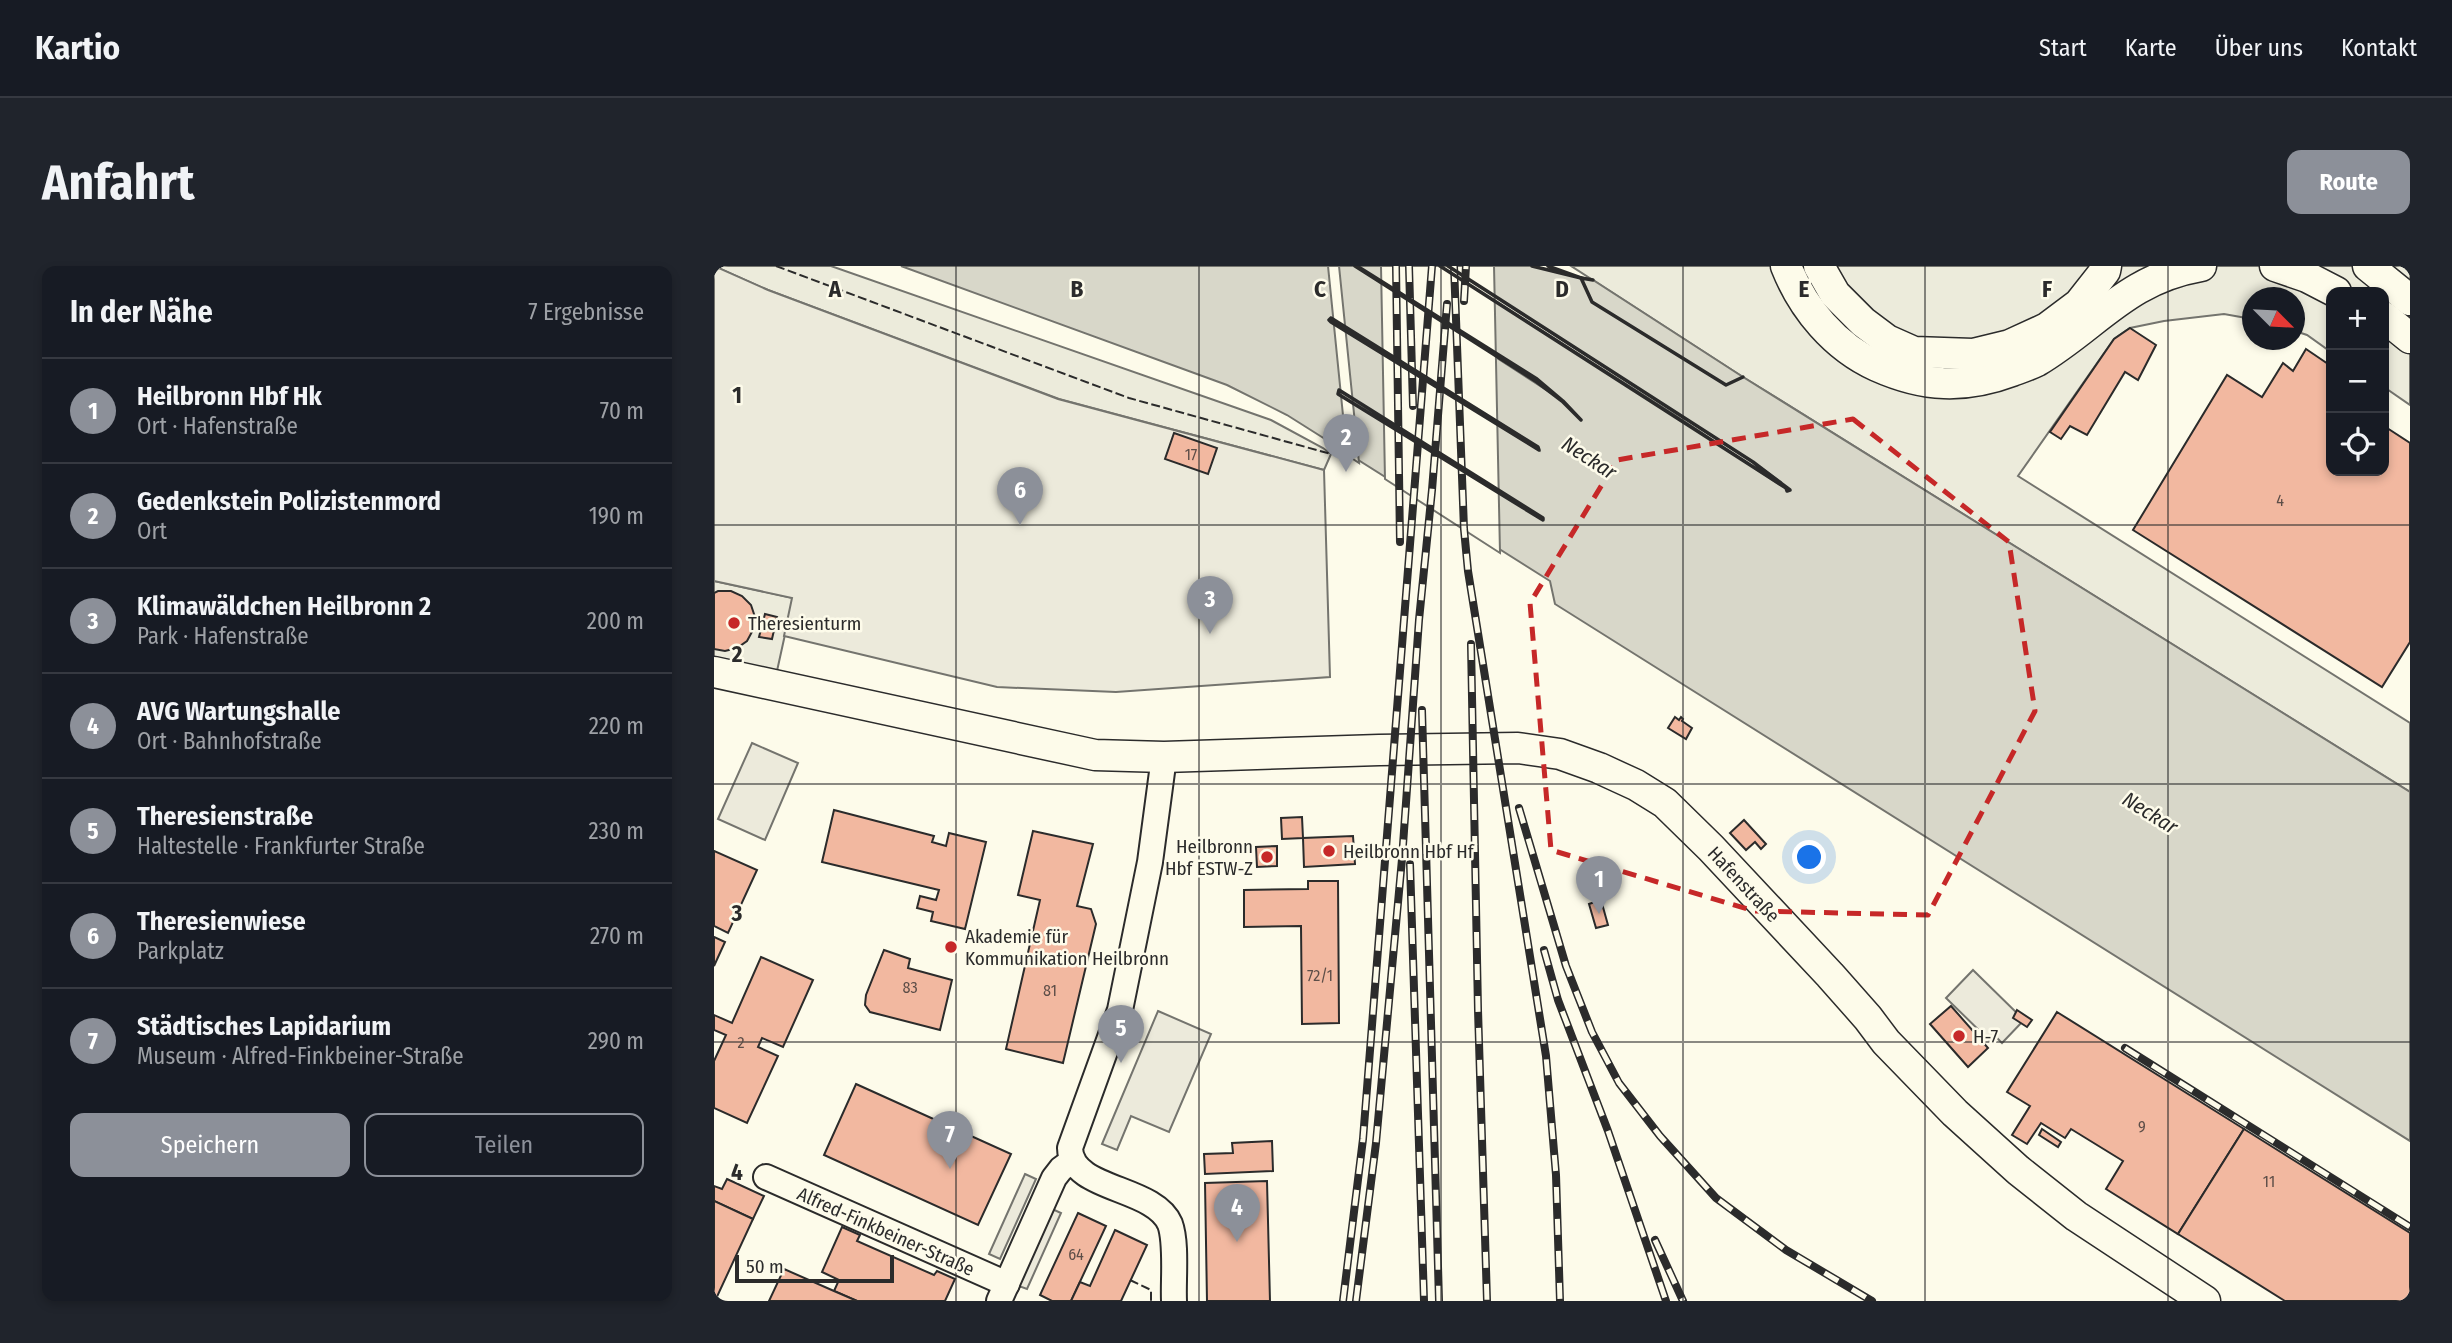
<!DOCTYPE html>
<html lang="de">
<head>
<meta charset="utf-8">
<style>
  :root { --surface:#171b24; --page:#20242c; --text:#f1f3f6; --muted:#9ea1a6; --line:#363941; --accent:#8c9099 }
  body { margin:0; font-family:"Fira Sans Condensed",sans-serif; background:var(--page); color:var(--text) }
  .controls { position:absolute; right:21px; top:21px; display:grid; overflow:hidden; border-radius:14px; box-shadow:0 4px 10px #0003 }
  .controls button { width:63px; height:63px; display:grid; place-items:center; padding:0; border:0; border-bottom:2px solid var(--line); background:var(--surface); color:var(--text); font:35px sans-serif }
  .compass { position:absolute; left:1528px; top:21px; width:63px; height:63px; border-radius:50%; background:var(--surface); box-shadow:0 4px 10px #0003; rotate:114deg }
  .scale { position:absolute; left:21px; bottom:18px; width:159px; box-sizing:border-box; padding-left:7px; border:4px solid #2b2b2b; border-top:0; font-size:19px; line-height:24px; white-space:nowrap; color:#2b2b2b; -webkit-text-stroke:5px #fdfbea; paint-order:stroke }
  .you { position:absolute; left:1096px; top:592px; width:24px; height:24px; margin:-18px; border:5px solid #fff; border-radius:50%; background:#1a73e8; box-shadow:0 0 0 10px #1a73e833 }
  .badge { display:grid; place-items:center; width:46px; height:46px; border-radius:50%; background:var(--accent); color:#fff; font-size:23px; font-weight:700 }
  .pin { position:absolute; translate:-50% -58px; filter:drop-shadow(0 2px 4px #0008) }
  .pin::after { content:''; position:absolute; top:37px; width:24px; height:21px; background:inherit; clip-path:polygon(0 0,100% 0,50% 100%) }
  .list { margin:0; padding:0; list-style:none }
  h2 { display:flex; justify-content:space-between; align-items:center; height:91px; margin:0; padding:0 28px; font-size:30px }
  h2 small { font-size:23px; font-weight:400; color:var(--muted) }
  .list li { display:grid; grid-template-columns:46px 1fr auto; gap:21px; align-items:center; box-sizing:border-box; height:105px; padding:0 28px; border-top:2px solid var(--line) }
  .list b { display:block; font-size:26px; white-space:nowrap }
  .list p { margin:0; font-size:23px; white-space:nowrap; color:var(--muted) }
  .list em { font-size:23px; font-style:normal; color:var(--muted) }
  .actions { display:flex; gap:14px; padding:21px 28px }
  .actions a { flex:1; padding:16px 0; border:2px solid var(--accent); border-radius:14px; text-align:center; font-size:24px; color:var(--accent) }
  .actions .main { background:var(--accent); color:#fff }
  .icon { flex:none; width:38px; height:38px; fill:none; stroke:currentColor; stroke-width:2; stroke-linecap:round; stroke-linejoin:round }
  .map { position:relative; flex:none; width:1696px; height:1035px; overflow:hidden; border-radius:14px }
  header { display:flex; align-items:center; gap:42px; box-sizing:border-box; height:98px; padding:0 35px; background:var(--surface); border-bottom:2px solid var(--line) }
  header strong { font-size:33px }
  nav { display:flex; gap:38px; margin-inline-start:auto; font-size:24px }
  .intro { display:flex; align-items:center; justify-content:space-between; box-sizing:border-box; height:168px; padding:0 42px }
  h1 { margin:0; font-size:49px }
  .button { padding:18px 32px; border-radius:14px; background:var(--accent); color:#fff; font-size:24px; font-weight:700 }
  main { display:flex; gap:42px; padding:0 42px }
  aside { flex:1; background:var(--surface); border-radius:14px; box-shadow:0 4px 10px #0003 }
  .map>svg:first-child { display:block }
  .green { fill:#ecebdb; stroke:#74746e; stroke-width:2 }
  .parking { fill:#eceadb; stroke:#74746e; stroke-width:2 }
  .water { fill:#d8d7c9; stroke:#74746e; stroke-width:2; fill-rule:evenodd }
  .pier { fill:#fdfbea; stroke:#74746e; stroke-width:2 }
  .building { fill:#f2b8a0; stroke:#2b2b2b; stroke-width:2 }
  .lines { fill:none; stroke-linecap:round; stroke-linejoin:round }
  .minor-casing { stroke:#2b2b2b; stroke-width:28 }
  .major-casing { stroke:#2b2b2b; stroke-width:33 }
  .minor { stroke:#fdfbea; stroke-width:24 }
  .major { stroke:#fdfbea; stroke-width:30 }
  .rail-casing { stroke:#2b2b2b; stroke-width:8 }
  .rail { stroke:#fdfbea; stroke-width:5; stroke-dasharray:16; stroke-linecap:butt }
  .fence { stroke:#2b2b2b; stroke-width:2; stroke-dasharray:9 3.5; stroke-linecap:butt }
  .wall { stroke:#2b2b2b; stroke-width:3.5 }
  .marked { fill:none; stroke:#c62828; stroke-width:5; stroke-dasharray:14 9; stroke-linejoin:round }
  .grid { fill:none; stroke:#2b2b2b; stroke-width:2; stroke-opacity:0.55 }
  .poi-dot { fill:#c62828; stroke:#fdfbea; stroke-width:2.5 }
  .labels { text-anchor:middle; stroke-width:5; stroke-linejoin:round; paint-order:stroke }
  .number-label { font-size:16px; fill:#5d4e48 }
  .poi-label { font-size:19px; fill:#2b2b2b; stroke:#fdfbea; text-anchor:start }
  .street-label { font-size:19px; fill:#2b2b2b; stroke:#fdfbea }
  .water-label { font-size:21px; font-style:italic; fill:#2b2b2b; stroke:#fdfbea }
  .grid-label { font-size:23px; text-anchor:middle; font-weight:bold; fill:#2b2b2b; stroke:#fdfbea; stroke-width:5; stroke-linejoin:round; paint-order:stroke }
</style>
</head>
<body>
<header>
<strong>Kartio</strong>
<nav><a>Start</a><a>Karte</a><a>Über uns</a><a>Kontakt</a></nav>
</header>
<div class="intro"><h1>Anfahrt</h1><a class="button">Route</a></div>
<main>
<aside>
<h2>In der Nähe<small>7 Ergebnisse</small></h2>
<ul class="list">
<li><span class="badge">1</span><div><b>Heilbronn Hbf Hk</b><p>Ort · Hafenstraße</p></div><em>70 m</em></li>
<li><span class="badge">2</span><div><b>Gedenkstein Polizistenmord</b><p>Ort</p></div><em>190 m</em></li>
<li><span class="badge">3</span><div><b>Klimawäldchen Heilbronn 2</b><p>Park · Hafenstraße</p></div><em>200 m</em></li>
<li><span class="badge">4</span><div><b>AVG Wartungshalle</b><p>Ort · Bahnhofstraße</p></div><em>220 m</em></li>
<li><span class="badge">5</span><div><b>Theresienstraße</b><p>Haltestelle · Frankfurter Straße</p></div><em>230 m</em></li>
<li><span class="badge">6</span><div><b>Theresienwiese</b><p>Parkplatz</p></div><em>270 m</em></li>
<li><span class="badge">7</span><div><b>Städtisches Lapidarium</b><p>Museum · Alfred-Finkbeiner-Straße</p></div><em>290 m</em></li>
</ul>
<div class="actions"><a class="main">Speichern</a><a>Teilen</a></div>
</aside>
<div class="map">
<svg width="1696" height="1035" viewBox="0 0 1696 1035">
  <rect width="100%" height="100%" fill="#fdfbea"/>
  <g class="green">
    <path d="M0 0H117L557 154 609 182 617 188 610 204 345 133 54 24Z"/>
    <path d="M857 0H1696V139L1670 121V26H1617V86L1593 69 1581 65 1580 32H1538V53L1510 48 1450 55 1416 62 1400 73 1304 210 1696 457V526L1029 111Z"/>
    <path d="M0 315 79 332 63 405 0 391Z"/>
  </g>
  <g class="parking">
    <path d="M0 0 54 24 344 133 610 204 616 411 402 426 283 421 70 370 78 332 0 315Z"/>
    <path d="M38 477 84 497 51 574 4 553Z"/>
    <path d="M1259 704 1310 754 1288 777 1282 771 1277 776 1232 732Z"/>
    <path d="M444 745 497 768 455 866 417 850 403 884 388 878Z"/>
    <path d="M311 908 322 913 286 993 275 988Z"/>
    <path d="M336 942 347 947 313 1023 302 1019Z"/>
  </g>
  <path class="water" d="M187 0H641L843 131 823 113 643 0H726L964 151 1066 219 1067 216 1039 196 734 0H818L879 14 1029 111 1696 526V875L841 338 836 315 573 149 513 119ZM617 52 824 181 825 184 617 56ZM625 124 829 252V253L624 128Z"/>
  <g class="pier">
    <path d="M614 0H625L645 197 633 189Z"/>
    <path d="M667 0H780L786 287 671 213Z"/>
  </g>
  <g class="building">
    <path d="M1416 62 1442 79 1424 114 1411 106 1373 169 1356 160 1347 173 1336 166 1400 73Z"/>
    <path d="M1592 83 1617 100V205H1670V160L1696 177V376L1668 421 1419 264 1513 109 1548 131 1569 97 1579 105Z"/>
    <path d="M460 167 503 182 494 208 451 193Z"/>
    <path d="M4 325H17L28 330 37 339 41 351 39 364 33 375 23 382 11 385 0 383V327Z"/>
    <path d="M51 348 63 351 58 373 45 371Z"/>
    <path d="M961 451 965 454 967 451 969 453 968 455 978 462 972 473 954 462Z"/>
    <path d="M120 544 220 570 218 576 232 580 235 567 272 576 251 663 217 655 219 646 203 642 206 630 222 634 225 624 108 596Z"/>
    <path d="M588 551 589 572 568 573 567 552Z"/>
    <path d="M1030 554 1052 578 1047 583 1041 576 1032 584 1016 567Z"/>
    <path d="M319 565 379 578 363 640 377 643 382 658 349 797 292 783 326 634 304 629Z"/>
    <path d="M639 570 641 598 590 601 589 572Z"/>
    <path d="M563 580V600L543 601 542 581Z"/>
    <path d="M0 585 43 604 14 667 0 660Z"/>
    <path d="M594 615H624L625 757 588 758 587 660 530 661V624L594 623Z"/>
    <path d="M887 634 894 659 882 662 875 638Z"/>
    <path d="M0 671 11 676 0 700Z"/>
    <path d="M170 684 196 693 194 702 238 714 226 764 156 746 151 739 152 729Z"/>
    <path d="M47 691 99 714 69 781 48 772 44 781 64 790 33 857 0 842V795L12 769 0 764V749L18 757Z"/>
    <path d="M1237 740 1274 782 1254 801 1216 758Z"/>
    <path d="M1303 744 1318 754 1313 761 1299 752Z"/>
    <path d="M1343 746 1530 863 1464 968 1392 923 1409 895 1357 863 1351 872 1327 857 1313 878 1298 869 1316 840 1293 826Z"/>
    <path d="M142 818 297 888 264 959 110 889Z"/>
    <path d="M1328 863 1347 876 1344 881 1325 869Z"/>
    <path d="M1530 863 1696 967V1035H1571L1464 968Z"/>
    <path d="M558 875 559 905 491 908 490 888 519 887 518 877Z"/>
    <path d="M13 913 50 930 39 953 0 935V920L8 923Z"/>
    <path d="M553 915 556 1035H493L491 917Z"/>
    <path d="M0 935 39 953 1 1035H0Z"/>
    <path d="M364 947 392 960 357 1035H338L326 1029Z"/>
    <path d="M128 961 146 969 143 975 220 1009 223 1005 241 1013 231 1035H143L120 1025 125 1014 108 1006Z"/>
    <path d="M401 964 433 979 407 1035H357L366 1016 376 1020Z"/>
    <path d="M70 1003 120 1025 143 1035H55Z"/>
  </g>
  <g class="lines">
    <g class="minor-casing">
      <g id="minor">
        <path d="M450 491 436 596 406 744 356 882C357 925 440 920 456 958 463 977 459 1014 460 1035"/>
        <path d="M52 911 293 1018"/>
        <path d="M285 1035 340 912 347 903 358 895"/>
      </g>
    </g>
    <g class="major-casing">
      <g id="major">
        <path d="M1072 0C1089 43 1121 81 1163 100 1210 121 1250 123 1298 105 1306 102 1315 99 1323 95 1383 59 1412 13 1487 0"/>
        <path d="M1105 0 1121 28 1149 56 1173 74 1200 86 1259 88 1296 79 1333 62 1365 38 1391 5 1392 0"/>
        <path d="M1561 0 1593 11 1622 26"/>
        <path d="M1654 0 1696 34"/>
        <path d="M1670 51 1696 72"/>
        <path d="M0 406 381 489 450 491 665 484 804 482 846 488 885 502 922 519 951 537 997 582 1116 709 1154 752 1172 776 1241 847 1304 904 1362 950 1491 1035"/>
      </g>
    </g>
    <use href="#minor" class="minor"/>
    <use href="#major" class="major"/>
    <g class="rail-casing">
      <g id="rail">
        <path d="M682 0 686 276"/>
        <path d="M695 0 699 140"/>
        <path d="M740 0 750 263 754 305 832 790 842 909 846 1035"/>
        <path d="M750 35 752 0"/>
        <path d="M757 378 764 744 773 1035"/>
        <path d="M708 444 725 1035"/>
        <path d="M805 542 852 700 878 766 905 817 946 870 1002 932 1072 984 1158 1035"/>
        <path d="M696 598 710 1035"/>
        <path d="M830 684 844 734 894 865 952 1035"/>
        <path d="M1411 782 1696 961"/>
        <path d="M941 974 969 1035"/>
        <path d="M629 1035 649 873 718 0"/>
        <path d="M642 1035 662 877 688 593 705 354 718 224 733 38"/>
      </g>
    </g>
    <use href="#rail" class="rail"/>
    <g class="fence">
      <path d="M62 0 415 132 617 188"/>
      <path d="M416 1014 437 1024V1035"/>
    </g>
    <g class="wall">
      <path d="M641 0 823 116 848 135 867 154 849 135 823 113 643 0"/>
      <path d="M726 0 1072 222 1073 225 1076 224 1039 196 734 0"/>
      <path d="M818 0 867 12 834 0"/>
      <path d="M879 14 867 12 878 36 1012 119 1029 111"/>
      <path d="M617 52 824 181 825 184 617 56 615 54Z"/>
      <path d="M625 124 829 252V254L624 128Z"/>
    </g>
  </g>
  <path class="marked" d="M1139 153 1295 276 1321 445 1214 649 1040 645 837 584 816 337 903 194Z"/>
  <path class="grid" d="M242 0V1035M485 0V1035M727 0V1035M969 0V1035M1211 0V1035M1454 0V1035M0 259H1696M0 518H1696M0 776H1696"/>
  <g class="poi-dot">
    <circle cx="20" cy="357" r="7"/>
    <circle cx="615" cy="585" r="7"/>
    <circle cx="553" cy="591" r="7"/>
    <circle cx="237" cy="681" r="7"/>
    <circle cx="1245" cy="770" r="7"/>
  </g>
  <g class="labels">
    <g class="number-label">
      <text x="477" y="194">17</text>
      <text x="1566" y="240">4</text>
      <text x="606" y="715">72/1</text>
      <text x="196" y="727">83</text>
      <text x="336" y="730">81</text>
      <text x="27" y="782">2</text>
      <text x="1428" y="866">9</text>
      <text x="1555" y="921">11</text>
      <text x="362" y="994">64</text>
    </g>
    <g class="poi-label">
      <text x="34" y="364">Theresienturm</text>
      <text x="539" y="587" text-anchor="end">Heilbronn<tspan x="539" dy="22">Hbf ESTW-Z</tspan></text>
      <text x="629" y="592">Heilbronn Hbf Hf</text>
      <text x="251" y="677">Akademie für<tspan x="251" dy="22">Kommunikation Heilbronn</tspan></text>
      <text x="1259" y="777">H-7</text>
    </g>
    <g class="street-label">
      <text transform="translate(1030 618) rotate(47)" y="7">Hafenstraße</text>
      <text transform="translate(172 965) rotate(24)" y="7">Alfred-Finkbeiner-Straße</text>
    </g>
    <g class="water-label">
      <text transform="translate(875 192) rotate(33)" y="7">Neckar</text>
      <text transform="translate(1436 547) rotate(32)" y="7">Neckar</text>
    </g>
  </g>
  <g class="grid-label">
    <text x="121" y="31">A</text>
    <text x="363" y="31">B</text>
    <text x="606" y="31">C</text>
    <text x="848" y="31">D</text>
    <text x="1090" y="31">E</text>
    <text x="1333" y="31">F</text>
    <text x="23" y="137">1</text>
    <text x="23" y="396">2</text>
    <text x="23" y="655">3</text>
    <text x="23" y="914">4</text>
  </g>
</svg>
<div class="controls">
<button>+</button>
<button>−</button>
<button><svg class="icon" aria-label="locate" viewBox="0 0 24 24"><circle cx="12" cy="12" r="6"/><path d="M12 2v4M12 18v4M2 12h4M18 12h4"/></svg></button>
</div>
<svg class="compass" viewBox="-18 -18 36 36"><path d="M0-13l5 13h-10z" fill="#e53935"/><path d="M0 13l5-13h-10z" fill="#9ea1a6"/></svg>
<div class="scale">50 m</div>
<div class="you"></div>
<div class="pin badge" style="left:885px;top:648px">1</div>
<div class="pin badge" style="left:632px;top:206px">2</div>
<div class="pin badge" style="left:496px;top:368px">3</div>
<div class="pin badge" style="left:523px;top:976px">4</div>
<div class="pin badge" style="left:407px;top:797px">5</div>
<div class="pin badge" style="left:306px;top:259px">6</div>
<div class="pin badge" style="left:236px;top:903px">7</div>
</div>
</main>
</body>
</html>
